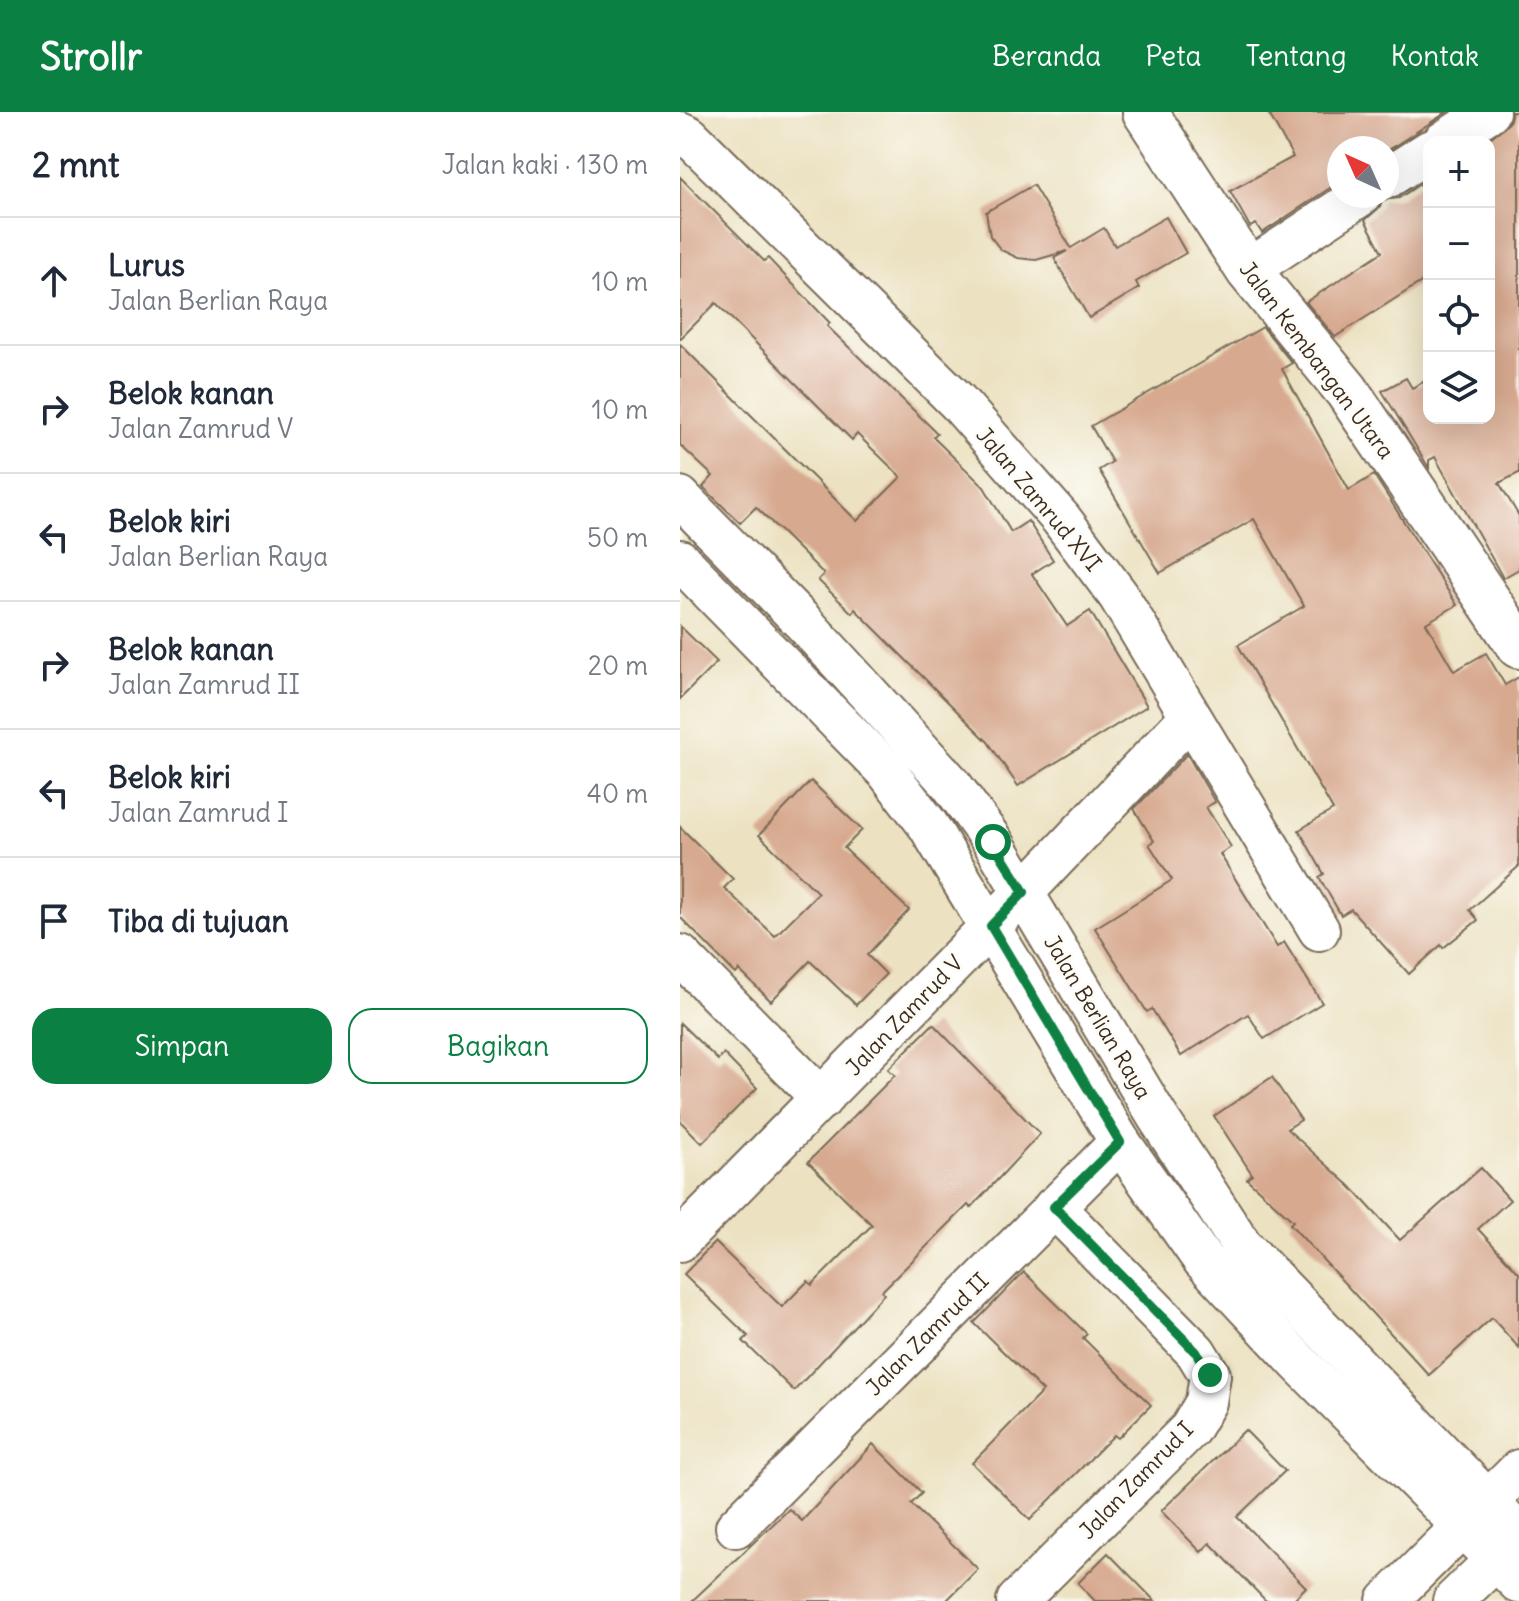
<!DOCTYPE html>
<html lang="id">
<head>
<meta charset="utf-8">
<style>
  :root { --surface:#fff; --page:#f6f6f7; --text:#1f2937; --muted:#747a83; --line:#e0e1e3; --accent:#0b8043 }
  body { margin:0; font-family:Delius,sans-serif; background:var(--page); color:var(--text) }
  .controls { position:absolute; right:24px; top:24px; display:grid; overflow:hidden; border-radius:16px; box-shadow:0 8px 32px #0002 }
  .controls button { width:72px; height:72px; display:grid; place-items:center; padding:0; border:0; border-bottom:2px solid var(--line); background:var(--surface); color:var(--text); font:40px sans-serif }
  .compass { position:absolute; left:647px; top:24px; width:72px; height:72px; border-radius:50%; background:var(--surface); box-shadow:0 8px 32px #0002; rotate:315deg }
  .stop { position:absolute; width:24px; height:24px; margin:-18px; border:6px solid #0b8043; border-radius:50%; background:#fff }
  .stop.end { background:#0b8043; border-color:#fff; box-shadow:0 2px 8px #0008 }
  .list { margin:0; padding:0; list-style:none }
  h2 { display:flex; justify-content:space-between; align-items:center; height:104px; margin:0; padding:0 32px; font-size:34px }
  h2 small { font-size:26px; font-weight:400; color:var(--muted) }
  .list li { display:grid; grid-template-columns:52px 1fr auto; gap:24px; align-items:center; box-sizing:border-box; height:128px; padding:0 32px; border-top:2px solid var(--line) }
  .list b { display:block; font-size:30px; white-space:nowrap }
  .list p { margin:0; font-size:26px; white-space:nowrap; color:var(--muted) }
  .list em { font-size:26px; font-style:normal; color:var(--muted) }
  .actions { display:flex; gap:16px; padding:24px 32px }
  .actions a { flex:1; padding:18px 0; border:2px solid var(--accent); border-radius:24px; text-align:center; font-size:28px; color:var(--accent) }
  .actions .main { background:var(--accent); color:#fff }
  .icon { flex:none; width:44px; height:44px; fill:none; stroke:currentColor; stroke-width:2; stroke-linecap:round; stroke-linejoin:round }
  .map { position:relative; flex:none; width:839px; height:1489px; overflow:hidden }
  header { display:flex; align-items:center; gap:48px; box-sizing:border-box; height:112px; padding:0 40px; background:var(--accent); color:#fff }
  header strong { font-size:38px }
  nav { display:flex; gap:44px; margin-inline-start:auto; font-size:28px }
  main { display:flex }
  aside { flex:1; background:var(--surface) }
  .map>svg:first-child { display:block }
  .building { fill:#d7a98f }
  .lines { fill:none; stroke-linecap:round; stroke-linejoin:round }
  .street-casing { stroke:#796a57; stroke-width:44 }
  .secondary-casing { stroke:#796a57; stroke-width:48 }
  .street { stroke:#fff; stroke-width:40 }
  .secondary { stroke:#fff; stroke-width:44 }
  .route { stroke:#0b8043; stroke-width:10 }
  .labels { text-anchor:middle; stroke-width:6; stroke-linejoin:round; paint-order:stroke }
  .street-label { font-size:22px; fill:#3b2a1e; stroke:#fdfcf7 }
</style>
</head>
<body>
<header>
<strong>Strollr</strong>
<nav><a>Beranda</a><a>Peta</a><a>Tentang</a><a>Kontak</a></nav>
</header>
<main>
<aside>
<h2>2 mnt<small>Jalan kaki · 130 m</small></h2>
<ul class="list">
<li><svg class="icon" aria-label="ahead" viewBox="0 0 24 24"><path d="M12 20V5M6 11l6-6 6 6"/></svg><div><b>Lurus</b><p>Jalan Berlian Raya</p></div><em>10 m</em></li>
<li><svg class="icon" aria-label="right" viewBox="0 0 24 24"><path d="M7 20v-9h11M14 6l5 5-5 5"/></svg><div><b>Belok kanan</b><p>Jalan Zamrud V</p></div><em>10 m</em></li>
<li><svg class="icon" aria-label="left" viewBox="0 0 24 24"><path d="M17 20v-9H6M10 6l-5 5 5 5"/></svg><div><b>Belok kiri</b><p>Jalan Berlian Raya</p></div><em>50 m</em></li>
<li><svg class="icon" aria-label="right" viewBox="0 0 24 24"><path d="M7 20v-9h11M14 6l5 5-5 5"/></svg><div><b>Belok kanan</b><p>Jalan Zamrud II</p></div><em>20 m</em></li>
<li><svg class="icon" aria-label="left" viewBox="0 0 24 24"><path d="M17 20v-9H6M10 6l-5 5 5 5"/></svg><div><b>Belok kiri</b><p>Jalan Zamrud I</p></div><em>40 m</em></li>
<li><svg class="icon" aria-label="arrive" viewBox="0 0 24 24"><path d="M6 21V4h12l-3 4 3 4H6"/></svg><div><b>Tiba di tujuan</b></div></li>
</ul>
<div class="actions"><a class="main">Simpan</a><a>Bagikan</a></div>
</aside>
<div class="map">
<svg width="839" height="1489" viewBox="0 0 839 1489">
  <rect width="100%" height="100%" fill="#fdfcf7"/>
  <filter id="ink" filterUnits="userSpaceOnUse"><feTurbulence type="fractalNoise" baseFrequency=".0125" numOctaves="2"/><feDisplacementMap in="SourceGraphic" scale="16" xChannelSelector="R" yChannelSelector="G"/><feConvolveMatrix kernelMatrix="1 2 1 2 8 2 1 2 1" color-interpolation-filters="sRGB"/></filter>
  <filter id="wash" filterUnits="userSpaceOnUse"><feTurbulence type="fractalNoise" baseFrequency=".006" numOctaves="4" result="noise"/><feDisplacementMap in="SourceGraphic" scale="32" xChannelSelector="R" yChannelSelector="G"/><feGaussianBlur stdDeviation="1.8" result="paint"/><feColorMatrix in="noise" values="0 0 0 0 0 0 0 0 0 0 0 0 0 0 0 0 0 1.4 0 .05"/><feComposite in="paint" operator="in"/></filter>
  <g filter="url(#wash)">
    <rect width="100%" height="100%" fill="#ece2c2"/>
    <g id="blocks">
      <g class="building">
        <path d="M588 0H767L707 39 659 36V70L582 121 576 112 570 115 550 79 613 45Z"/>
        <path d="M832 0H839V361L819 371 839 404V457L823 466 755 345 749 348V356L702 279 726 266 732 276 749 267V306H809V30H805L829 11Z"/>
        <path d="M0 65 84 149 88 146 150 211 147 214 257 321 253 325 304 375 331 420 348 409 373 448 352 462 387 514 410 499 467 594 338 674 308 630 175 497 172 501 138 468 144 462 76 395 60 411 23 375 33 364 0 333V232L177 409 221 365 177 322 172 328 36 191 0 227Z"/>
        <path d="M749 66V165L655 225 626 190 702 140 685 108 700 95 702 88 719 86Z"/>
        <path d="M353 73 391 136 424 116 435 134 486 105 506 141 456 170 459 176 409 206 374 146 387 139 356 148 338 146 321 138 310 124 306 100Z"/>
        <path d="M583 215 612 251 602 257 669 378 694 363 777 493 746 511 774 559 806 541 825 573 839 565V754L790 798 798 808 763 836 761 833 729 862 671 797 661 803 639 765 644 762 619 718 653 698 558 533 624 494 574 407 480 461 419 358 432 350 411 314Z"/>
        <path d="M0 514 37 550 0 587Z"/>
        <path d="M507 642 535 690 526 695 551 735 540 742 597 835 604 830 642 891 584 927 568 902 501 944 472 897 467 900 415 816 492 768 469 732 474 729 454 697Z"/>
        <path d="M131 669 182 718 164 736 229 798 187 843 206 862 176 893 130 849 91 889 59 858 56 862 0 805V715L53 767 44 776 95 824 138 781 79 723Z"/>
        <path d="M0 911 38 948 44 942 77 976 22 1031 0 1009Z"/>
        <path d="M253 912 360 1022 291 1096 288 1093 202 1179 204 1182 114 1279 63 1229 68 1224 4 1162 35 1130 102 1195 128 1169 132 1173 192 1113 128 1050 215 963 208 957Z"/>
        <path d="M592 965 621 1008 607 1017 670 1074 720 1128 801 1056 830 1088 798 1117 839 1161V1236L812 1206 749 1263 610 1112 613 1109 567 1067 572 1062 534 1004Z"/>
        <path d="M344 1160 407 1222 403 1226 471 1293 438 1326 434 1323 350 1408 292 1351 363 1279 294 1211Z"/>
        <path d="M565 1318 605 1359 557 1405 626 1475 612 1489H586L530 1431 521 1440 481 1399Z"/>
        <path d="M193 1332 242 1381 231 1392 298 1457 266 1489H12L109 1397 122 1409Z"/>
        <path d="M428 1441 475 1489H415L398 1471Z"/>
      </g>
    </g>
  </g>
  <g filter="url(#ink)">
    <use href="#blocks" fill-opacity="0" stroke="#796a57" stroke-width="2"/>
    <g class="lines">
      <g class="street-casing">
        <g id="street">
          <path d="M0 20 9 24 278 290 381 407 438 483 639 818"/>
          <path d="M763 30 809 0"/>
          <path d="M707 66 749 39"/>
          <path d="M568 158 680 84"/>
          <path d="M0 385 123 510 271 672 313 730 477 1004 562 1134 839 1421"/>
          <path d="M0 448 208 661 248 713 440 1030 523 1148 618 1250 839 1471"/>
          <path d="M0 843 142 987"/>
          <path d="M0 1129 344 780 510 605"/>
          <path d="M56 1415 440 1030"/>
          <path d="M337 1489 510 1317 526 1290 530 1263 516 1240 374 1095"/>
          <path d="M707 1489 839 1358"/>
          <path d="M773 1489 833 1431"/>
        </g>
      </g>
      <g class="secondary-casing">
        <path id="secondary" d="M465 0 568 158 667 279 839 534"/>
      </g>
      <use href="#street" class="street"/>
      <use href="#secondary" class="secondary"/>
    </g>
  </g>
  <g class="lines" filter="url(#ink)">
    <path class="route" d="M313 730 344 780 311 814 440 1030 374 1095 516 1240 530 1263"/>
  </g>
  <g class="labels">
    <g class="street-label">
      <text transform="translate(637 248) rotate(53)" y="8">Jalan Kembangan Utara</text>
      <text transform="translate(359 387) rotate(50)" y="8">Jalan Zamrud XVI</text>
      <text transform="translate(224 903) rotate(-46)" y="8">Jalan Zamrud V</text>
      <text transform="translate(418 905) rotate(59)" y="8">Jalan Berlian Raya</text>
      <text transform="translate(247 1222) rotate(-45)" y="8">Jalan Zamrud II</text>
      <text transform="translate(456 1368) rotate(-46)" y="8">Jalan Zamrud I</text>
    </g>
  </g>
</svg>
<div class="controls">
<button>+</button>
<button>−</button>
<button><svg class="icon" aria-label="locate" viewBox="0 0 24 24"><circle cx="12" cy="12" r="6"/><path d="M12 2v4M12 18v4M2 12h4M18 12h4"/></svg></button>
<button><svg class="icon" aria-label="layers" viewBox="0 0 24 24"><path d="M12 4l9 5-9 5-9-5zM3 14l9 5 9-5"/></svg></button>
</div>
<svg class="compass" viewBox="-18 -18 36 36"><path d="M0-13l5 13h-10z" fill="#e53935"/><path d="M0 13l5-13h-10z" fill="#747a83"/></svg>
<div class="stop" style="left:313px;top:730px"></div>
<div class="stop end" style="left:530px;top:1263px"></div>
</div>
</main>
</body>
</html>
